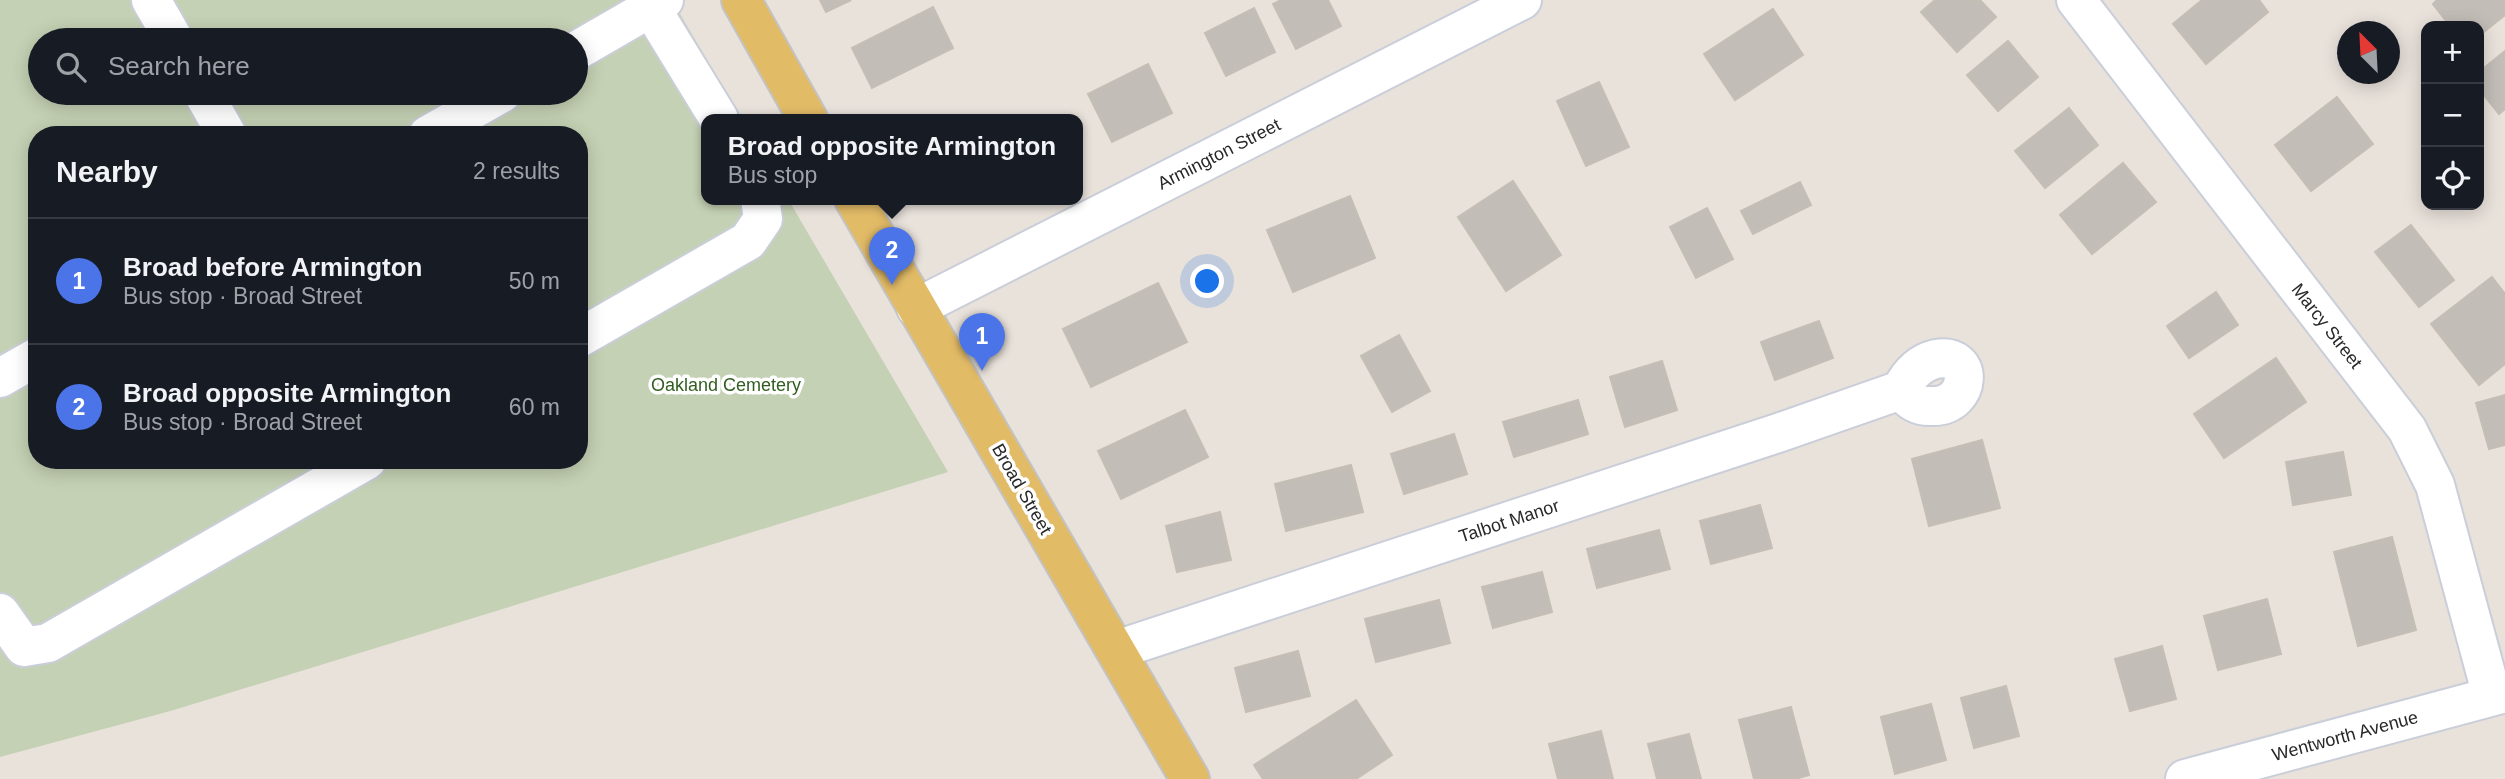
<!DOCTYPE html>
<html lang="en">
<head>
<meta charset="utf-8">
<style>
  :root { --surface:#171b24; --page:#242831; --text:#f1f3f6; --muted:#9ea1a6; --line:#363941; --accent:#4a74e8 }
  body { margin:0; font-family:Helvetica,sans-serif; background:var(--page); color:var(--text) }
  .controls { position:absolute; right:21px; top:21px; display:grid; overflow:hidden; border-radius:14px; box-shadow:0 4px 18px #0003 }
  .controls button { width:63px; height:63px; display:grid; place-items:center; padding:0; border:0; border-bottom:2px solid var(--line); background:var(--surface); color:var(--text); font:35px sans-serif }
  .compass { position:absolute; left:2337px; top:21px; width:63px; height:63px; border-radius:50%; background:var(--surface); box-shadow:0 4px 18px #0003; rotate:336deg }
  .you { position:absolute; left:1208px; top:282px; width:24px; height:24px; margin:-18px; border:5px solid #fff; border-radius:50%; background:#1a73e8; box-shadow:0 0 0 10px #1a73e833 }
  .badge { display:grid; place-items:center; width:46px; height:46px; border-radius:50%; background:var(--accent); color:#fff; font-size:23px; font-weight:700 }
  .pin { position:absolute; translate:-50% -58px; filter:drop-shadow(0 2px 4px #0008) }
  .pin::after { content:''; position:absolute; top:37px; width:24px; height:21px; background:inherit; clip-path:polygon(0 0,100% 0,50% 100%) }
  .popup { position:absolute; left:701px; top:114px; width:382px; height:91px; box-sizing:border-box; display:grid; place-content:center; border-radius:14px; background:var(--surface); filter:drop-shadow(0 2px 5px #0005); font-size:23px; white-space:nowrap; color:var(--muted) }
  .popup b { font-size:26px; color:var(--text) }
  .popup::after { content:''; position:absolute; left:50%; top:100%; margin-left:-14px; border:14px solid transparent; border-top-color:var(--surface) }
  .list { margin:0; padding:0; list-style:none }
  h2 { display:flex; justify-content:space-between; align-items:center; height:91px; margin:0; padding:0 28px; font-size:30px }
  h2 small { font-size:23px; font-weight:400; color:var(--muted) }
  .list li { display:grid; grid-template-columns:46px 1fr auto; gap:21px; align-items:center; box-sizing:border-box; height:126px; padding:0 28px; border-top:2px solid var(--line) }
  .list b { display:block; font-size:26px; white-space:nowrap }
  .list p { margin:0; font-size:23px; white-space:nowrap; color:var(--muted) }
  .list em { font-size:23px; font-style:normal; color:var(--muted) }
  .icon { flex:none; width:38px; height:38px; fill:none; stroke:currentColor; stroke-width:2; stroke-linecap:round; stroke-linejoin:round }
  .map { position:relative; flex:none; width:2505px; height:779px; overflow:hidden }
  .search { position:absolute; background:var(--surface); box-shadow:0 4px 18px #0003; left:28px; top:28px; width:560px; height:77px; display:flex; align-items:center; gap:18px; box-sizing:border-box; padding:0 24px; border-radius:38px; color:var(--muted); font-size:26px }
  .panel { position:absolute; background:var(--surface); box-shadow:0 4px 18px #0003; left:28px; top:126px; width:560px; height:343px; border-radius:28px }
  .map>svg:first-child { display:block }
  .cemetery { fill:#c5d1b4; fill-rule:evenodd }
  .building { fill:#c2bdb7; stroke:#c4beb5; stroke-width:2 }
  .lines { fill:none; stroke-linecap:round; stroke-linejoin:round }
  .minor-casing { stroke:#caced9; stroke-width:42 }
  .major-casing { stroke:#c3c3c3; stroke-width:42 }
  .minor { stroke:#fff; stroke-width:38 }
  .major { stroke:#e2bb67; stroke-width:38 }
  .labels { text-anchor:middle; stroke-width:7; stroke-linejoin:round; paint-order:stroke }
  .street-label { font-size:18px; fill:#282828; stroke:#fff }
  .park-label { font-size:18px; fill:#325d20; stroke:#fff }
</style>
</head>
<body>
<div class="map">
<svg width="2505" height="779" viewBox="0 0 2505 779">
  <rect width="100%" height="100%" fill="#e9e2db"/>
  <path class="cemetery" d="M0 0H672L741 119H706V199H788L948 472 174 710 0 757ZM40 40H576V93H40ZM37 135H579V460H37Z"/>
  <g class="building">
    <path d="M820 0H851L826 12Z"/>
    <path d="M1281 0H1328L1341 26 1296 49 1273 4Z"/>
    <path d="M1935 0H1980L1996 17 1957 52 1921 12Z"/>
    <path d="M2202 0H2259L2268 12 2206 64 2173 24Z"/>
    <path d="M2437 0H2504L2505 15 2479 36V26H2450L2433 4Z"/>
    <path d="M933 7 953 48 872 88 852 48Z"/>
    <path d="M1254 8 1275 52 1226 76 1205 33Z"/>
    <path d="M1773 9 1803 55 1735 100 1704 54Z"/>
    <path d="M2008 41 2038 77 1998 111 1967 75Z"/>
    <path d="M2505 51V109L2499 114 2479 89V72Z"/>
    <path d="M1148 64 1172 113 1112 142 1088 94Z"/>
    <path d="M1599 82 1629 147 1586 166 1557 101Z"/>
    <path d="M2337 97 2373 144 2311 191 2275 145Z"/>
    <path d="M2069 108 2098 145 2045 188 2015 151Z"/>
    <path d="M2123 163 2156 202 2092 254 2060 215Z"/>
    <path d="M1513 181 1561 255 1506 291 1458 217Z"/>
    <path d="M1800 182 1811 205 1753 234 1741 211Z"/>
    <path d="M1350 196 1375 258 1293 292 1267 230Z"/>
    <path d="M1707 208 1733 259 1696 278 1670 227Z"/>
    <path d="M2411 225 2454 280 2419 307 2375 252Z"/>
    <path d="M2492 277 2505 294V364L2479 385 2431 324Z"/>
    <path d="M1158 283 1187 342 1091 387 1063 329Z"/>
    <path d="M2216 292 2238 325 2189 358 2167 326Z"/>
    <path d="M1819 321 1833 358 1775 380 1761 342Z"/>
    <path d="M1399 335 1430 391 1392 412 1361 356Z"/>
    <path d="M2276 358 2306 402 2224 458 2194 414Z"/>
    <path d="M1662 361 1677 410 1625 427 1610 377Z"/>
    <path d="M2505 395V445L2489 449 2476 403Z"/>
    <path d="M1578 400 1588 434 1514 457 1503 422Z"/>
    <path d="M1185 410 1208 457 1121 499 1098 451Z"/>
    <path d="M1454 434 1467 474 1404 494 1391 454Z"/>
    <path d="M1982 440 2000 508 1929 526 1912 459Z"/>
    <path d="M2343 452 2351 495 2293 505 2286 462Z"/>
    <path d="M1351 465 1363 512 1286 531 1275 484Z"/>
    <path d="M1760 505 1772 548 1711 564 1700 521Z"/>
    <path d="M1220 512 1231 560 1177 572 1166 526Z"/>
    <path d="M1659 530 1670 569 1597 588 1587 549Z"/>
    <path d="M2392 537 2416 630 2358 646 2334 552Z"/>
    <path d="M1542 572 1552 612 1493 628 1482 587Z"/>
    <path d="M2267 599 2281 654 2218 670 2204 616Z"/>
    <path d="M1439 600 1450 643 1376 662 1365 619Z"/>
    <path d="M2162 646 2176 699 2130 711 2115 659Z"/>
    <path d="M1298 651 1310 696 1246 712 1235 668Z"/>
    <path d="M2006 686 2019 736 1974 748 1961 698Z"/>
    <path d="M1356 700 1392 755 1356 779H1263L1254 765Z"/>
    <path d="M1931 704 1946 760 1895 774 1881 717Z"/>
    <path d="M1791 707 1809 775 1795 779H1754L1739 720Z"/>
    <path d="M1601 731 1613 779H1558L1549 744Z"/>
    <path d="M1689 734 1701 779H1657L1648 744Z"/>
  </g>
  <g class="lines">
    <g class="minor-casing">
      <g id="minor">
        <path d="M151 0 174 40"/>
        <path d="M2076 0 2407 429 2435 485 2492 696"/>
        <path d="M651 8 719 119"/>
        <path d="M576 51 664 0"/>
        <path d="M203 93 227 135"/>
        <path d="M428 135 502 93"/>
        <path d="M916 308 1522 0"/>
        <path d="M579 338 748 241 763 219 760 199"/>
        <path d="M0 378 37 357"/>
        <path d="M0 613 24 647 48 643 367 460"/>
        <path d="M1116 650 1778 433 1901 390C1911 402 1918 407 1933 406 1972 406 1975 351 1936 359 1919 363 1909 374 1901 390"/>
        <path d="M2185 779 2505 693"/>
      </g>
    </g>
    <g class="major-casing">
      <g id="major">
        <path d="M741 0 808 119"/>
        <path d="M854 199 1190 779"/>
      </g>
    </g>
    <use href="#minor" class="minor"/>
    <use href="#major" class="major"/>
  </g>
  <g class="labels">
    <g class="street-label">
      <text transform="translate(1219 154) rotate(-27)" y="6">Armington Street</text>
      <text transform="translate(2327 326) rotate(52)" y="6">Marcy Street</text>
      <text transform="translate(1022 489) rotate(60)" y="6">Broad Street</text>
      <text transform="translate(1509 521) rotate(-18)" y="6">Talbot Manor</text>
      <text transform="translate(2345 736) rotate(-15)" y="6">Wentworth Avenue</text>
    </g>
    <g class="park-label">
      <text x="726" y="391">Oakland Cemetery</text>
    </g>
  </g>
</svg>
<div class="controls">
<button>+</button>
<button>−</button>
<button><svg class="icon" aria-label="locate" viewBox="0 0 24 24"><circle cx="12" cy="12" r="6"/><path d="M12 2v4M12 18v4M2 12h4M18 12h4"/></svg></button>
</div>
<svg class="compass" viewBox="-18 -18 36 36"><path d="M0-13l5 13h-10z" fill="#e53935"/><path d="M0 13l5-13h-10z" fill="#9ea1a6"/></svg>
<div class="you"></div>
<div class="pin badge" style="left:982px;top:371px">1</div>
<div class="pin badge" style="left:892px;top:285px">2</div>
<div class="popup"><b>Broad opposite Armington</b>Bus stop</div>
<div class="search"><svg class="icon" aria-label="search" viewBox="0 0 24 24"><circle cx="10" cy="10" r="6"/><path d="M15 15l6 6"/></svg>Search here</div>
<section class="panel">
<h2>Nearby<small>2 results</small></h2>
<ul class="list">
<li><span class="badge">1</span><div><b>Broad before Armington</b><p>Bus stop · Broad Street</p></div><em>50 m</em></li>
<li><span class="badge">2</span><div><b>Broad opposite Armington</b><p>Bus stop · Broad Street</p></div><em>60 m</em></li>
</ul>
</section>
</div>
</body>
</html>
